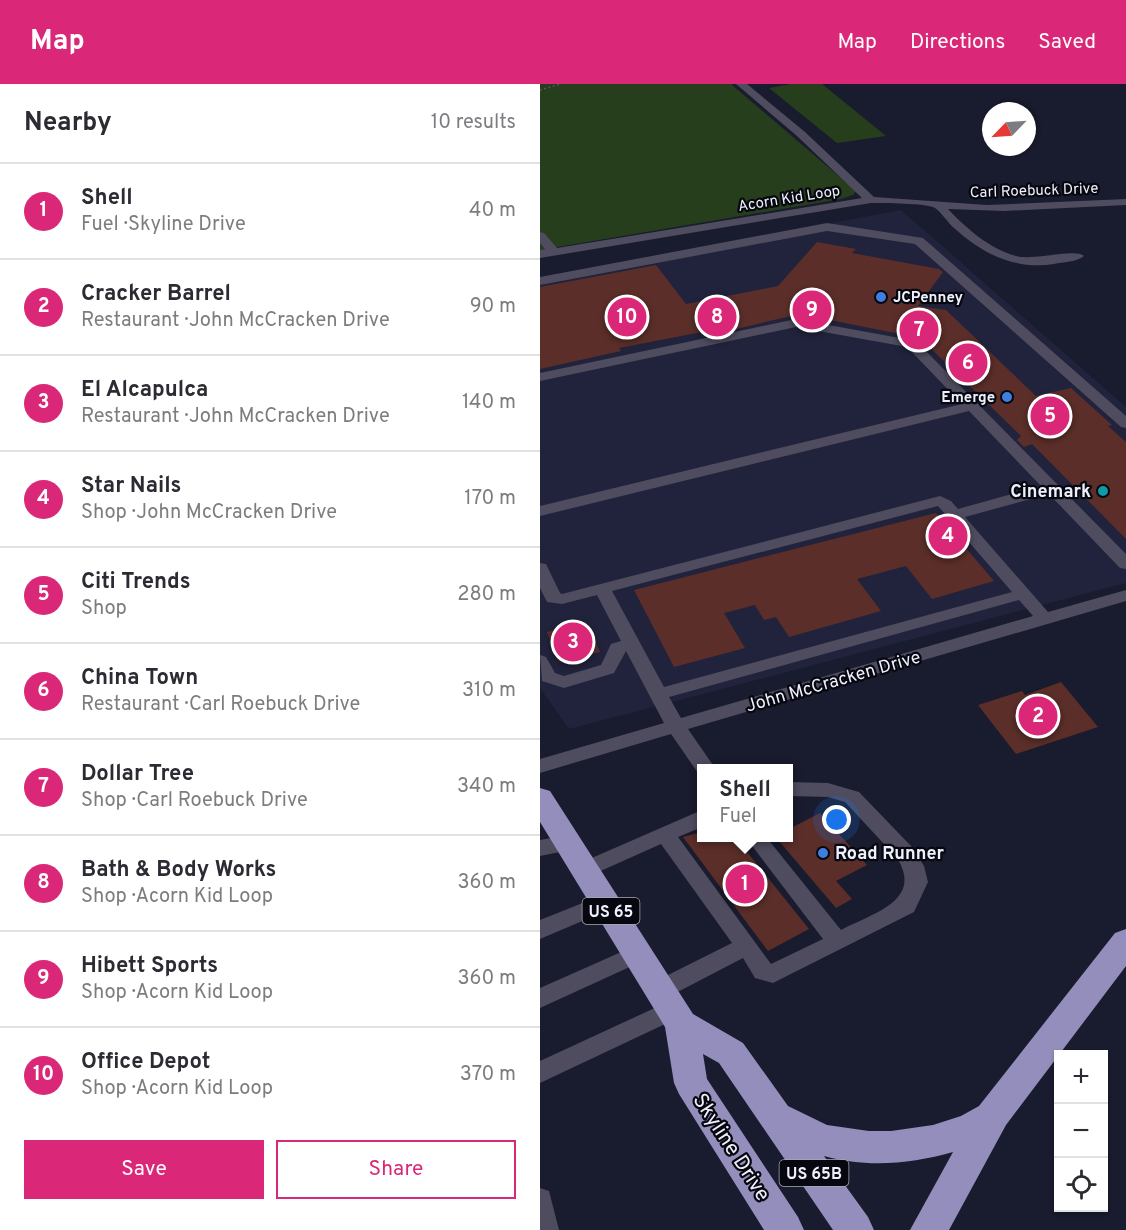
<!DOCTYPE html>
<html lang="en">
<head>
<meta charset="utf-8">
<style>
  :root { --surface:#fff; --page:#f7f7f7; --text:#2b2b33; --muted:#7c7c81; --line:#e1e1e2; --accent:#db2777 }
  body { margin:0; font-family:Overpass,sans-serif; background:var(--page); color:var(--text) }
  .controls { position:absolute; right:18px; bottom:18px; display:grid; overflow:hidden; border-radius:0px; box-shadow:0 2px 4px #0004 }
  .controls button { width:54px; height:54px; display:grid; place-items:center; padding:0; border:0; border-bottom:2px solid var(--line); background:var(--surface); color:var(--text); font:30px sans-serif }
  .compass { position:absolute; left:442px; top:18px; width:54px; height:54px; border-radius:50%; background:var(--surface); box-shadow:0 2px 4px #0004; rotate:245deg }
  .you { position:absolute; left:297px; top:736px; width:21px; height:21px; margin:-15px; border:4px solid #fff; border-radius:50%; background:#1a73e8; box-shadow:0 0 0 9px #1a73e833 }
  .badge { display:grid; place-items:center; width:39px; height:39px; border-radius:50%; background:var(--accent); color:#fff; font-size:20px; font-weight:700 }
  .pin { position:absolute; translate:-50% -50%; border:3px solid #fff; box-shadow:0 2px 6px #0006 }
  .popup { position:absolute; left:157px; top:680px; width:96px; height:78px; box-sizing:border-box; display:grid; place-content:center; border-radius:0px; background:var(--surface); filter:drop-shadow(0 2px 4px #0005); font-size:20px; white-space:nowrap; color:var(--muted) }
  .popup b { font-size:22px; color:var(--text) }
  .popup::after { content:''; position:absolute; left:50%; top:100%; margin-left:-12px; border:12px solid transparent; border-top-color:var(--surface) }
  .list { margin:0; padding:0; list-style:none }
  h2 { display:flex; justify-content:space-between; align-items:center; height:78px; margin:0; padding:0 24px; font-size:26px }
  h2 small { font-size:20px; font-weight:400; color:var(--muted) }
  .list li { display:grid; grid-template-columns:39px 1fr auto; gap:18px; align-items:center; box-sizing:border-box; height:96px; padding:0 24px; border-top:2px solid var(--line) }
  .list b { display:block; font-size:22px; white-space:nowrap }
  .list p { margin:0; font-size:20px; white-space:nowrap; color:var(--muted) }
  .list em { font-size:20px; font-style:normal; color:var(--muted) }
  .actions { display:flex; gap:12px; padding:18px 24px }
  .actions a { flex:1; padding:14px 0; border:2px solid var(--accent); border-radius:0px; text-align:center; font-size:21px; color:var(--accent) }
  .actions .main { background:var(--accent); color:#fff }
  .icon { flex:none; width:33px; height:33px; fill:none; stroke:currentColor; stroke-width:2; stroke-linecap:round; stroke-linejoin:round }
  .map { position:relative; flex:none; width:586px; height:1146px; overflow:hidden }
  header { display:flex; align-items:center; gap:36px; box-sizing:border-box; height:84px; padding:0 30px; background:var(--accent); color:#fff }
  header strong { font-size:28px }
  nav { display:flex; gap:33px; margin-inline-start:auto; font-size:21px }
  main { display:flex }
  aside { flex:1; background:var(--surface) }
  .map>svg:first-child { display:block }
  .built { fill:#21233c }
  .green { fill:#263e1c }
  .building { fill:#5b2e29 }
  .lines { fill:none; stroke-linecap:round; stroke-linejoin:round }
  .path { stroke:#5f6173; stroke-width:1.5; stroke-dasharray:1.5 3; stroke-linecap:butt }
  .minor { fill:#4e4c5e; fill-rule:evenodd }
  .highway { fill:#938ebb; fill-rule:evenodd }
  .shop-dot { fill:#3f7fe0; stroke:#06070f; stroke-width:2 }
  .culture-dot { fill:#0f9aa8; stroke:#06070f; stroke-width:2 }
  .labels { text-anchor:middle; stroke-width:4.5; stroke-linejoin:round; paint-order:stroke }
  .far-street-label { font-size:15px; fill:#eef0fe; stroke:#06070f }
  .far-poi-label { font-size:15px; font-weight:bold; fill:#eef0fe; stroke:#06070f; text-anchor:start }
  .shield { fill:#06070f; stroke:#a8aab6; stroke-width:1.5 }
  .shield-label { font-size:16px; font-weight:bold; fill:#eef0fe }
  .poi-label { font-size:18px; font-weight:bold; fill:#eef0fe; stroke:#06070f; text-anchor:end }
  .street-label { font-size:18px; fill:#eef0fe; stroke:#06070f }
  .near-street-label { font-size:21px; fill:#eef0fe; stroke:#06070f }
</style>
</head>
<body>
<header>
<strong>Map</strong>
<nav><a>Map</a><a>Directions</a><a>Saved</a></nav>
</header>
<main>
<aside>
<h2>Nearby<small>10 results</small></h2>
<ul class="list">
<li><span class="badge">1</span><div><b>Shell</b><p>Fuel · Skyline Drive</p></div><em>40 m</em></li>
<li><span class="badge">2</span><div><b>Cracker Barrel</b><p>Restaurant · John McCracken Drive</p></div><em>90 m</em></li>
<li><span class="badge">3</span><div><b>El Alcapulca</b><p>Restaurant · John McCracken Drive</p></div><em>140 m</em></li>
<li><span class="badge">4</span><div><b>Star Nails</b><p>Shop · John McCracken Drive</p></div><em>170 m</em></li>
<li><span class="badge">5</span><div><b>Citi Trends</b><p>Shop</p></div><em>280 m</em></li>
<li><span class="badge">6</span><div><b>China Town</b><p>Restaurant · Carl Roebuck Drive</p></div><em>310 m</em></li>
<li><span class="badge">7</span><div><b>Dollar Tree</b><p>Shop · Carl Roebuck Drive</p></div><em>340 m</em></li>
<li><span class="badge">8</span><div><b>Bath &amp; Body Works</b><p>Shop · Acorn Kid Loop</p></div><em>360 m</em></li>
<li><span class="badge">9</span><div><b>Hibett Sports</b><p>Shop · Acorn Kid Loop</p></div><em>360 m</em></li>
<li><span class="badge">10</span><div><b>Office Depot</b><p>Shop · Acorn Kid Loop</p></div><em>370 m</em></li>
</ul>
<div class="actions"><a class="main">Save</a><a>Share</a></div>
</aside>
<div class="map">
<svg width="586" height="1146" viewBox="0 0 586 1146">
  <rect width="100%" height="100%" fill="#191b2e"/>
  <path class="built" d="M361 126 586 323V499L29 645 0 604V194Z"/>
  <g class="green">
    <path d="M0 0H191L316 107 313 111 301 115 0 166Z"/>
    <path d="M251 0H282L346 52 297 59 229 4Z"/>
  </g>
  <g class="building">
    <path d="M277 158 316 165 312 169 399 185 403 188 378 222 406 226 496 312 531 304 572 341 568 342 586 358V455L492 360 484 363 477 356 481 352 380 254 295 237 279 236V234L260 230 170 251 167 247 79 264 81 267 0 285V203L116 181 146 220 238 202Z"/>
    <path d="M396 429 454 497 392 515 366 482 317 495 341 527 249 553 236 533 224 536 215 521 184 529 205 564 134 583 94 506Z"/>
    <path d="M46 538 60 568 19 578 7 548Z"/>
    <path d="M521 598 558 643 476 670 438 621 482 607 485 611Z"/>
    <path d="M280 729 327 781 296 797 312 815 296 824 239 757 249 753V745Z"/>
    <path d="M162 748V753H195L269 845 228 867 143 753Z"/>
  </g>
  <g class="lines">
    <path class="path" d="M0 6 21 0"/>
    <g class="minor">
      <path d="M196 0H207L265 48 334 113 447 121 586 115V121L464 127 408 125C427 145 450 165 476 172 493 177 535 164 544 172 537 178 523 178 514 180 474 186 443 170 414 144 408 139 402 129 395 124 386 119 343 119 331 119L0 174V166L5 165 0 159V148L4 149 17 164 322 114 257 52Z"/>
      <path d="M287 139 383 154 586 332V344L581 343 375 160 287 147 0 201V193Z"/>
      <path d="M256 235 376 257 586 470V485L580 484 509 410 425 433 508 528 586 506V517L148 645 175 684H162V690L158 689 131 650 0 689V675L124 639 86 567 74 589 24 604 2 597 0 571 6 573 15 589 24 592 61 581 71 560 81 557 57 511 22 520 7 518 0 504V479L6 480 20 509 22 510 400 412 411 417 418 425 501 402 429 327 0 432V422L422 320 367 263 256 243 0 297V289ZM398 422 472 508 124 603 72 507ZM479 516 493 532 141 634 129 613Z"/>
      <path d="M248 698 288 699 319 708 371 762 384 782 388 798 374 828 233 899 215 894 203 874 128 913 120 916 112 913 109 906 112 899 192 859 121 760 45 794 38 792 34 786 38 780 155 729 162 727V743L138 753 231 880 283 855 206 754H227L301 846C332 829 384 817 357 774L305 718 288 713 248 712Z"/>
      <path d="M28 751 35 753 38 759 35 765 0 772V756Z"/>
      <path d="M65 810 73 812 76 818 73 824 0 855V836Z"/>
      <path d="M97 861 105 864 108 870 105 876 0 924V904Z"/>
      <path d="M132 916 140 919 144 926 140 933 0 999V977Z"/>
      <path d="M0 1104 9 1107 19 1146H0Z"/>
    </g>
    <path class="highway" d="M0 704 10 707 153 930 203 959 248 1022 287 1041 329 1047H351L393 1041 421 1032 439 1022 575 849 586 845V882L466 1041 409 1146H370L413 1068C371 1080 327 1084 284 1072L328 1133 334 1146H293L179 979 163 970 167 995 258 1133 264 1146H224L139 1010 134 999 125 943 0 738Z"/>
  </g>
  <g class="shop-dot">
    <circle cx="341" cy="213" r="6"/>
    <circle cx="467" cy="313" r="6"/>
    <circle cx="283" cy="769" r="6"/>
  </g>
  <circle class="culture-dot" cx="563" cy="407" r="6"/>
  <g class="labels">
    <g class="far-street-label">
      <text transform="translate(494 106) rotate(-2)" y="5">Carl Roebuck Drive</text>
      <text transform="translate(249 114) rotate(-9)" y="5">Acorn Kid Loop</text>
    </g>
    <g class="far-poi-label">
      <text x="353" y="218">JCPenney</text>
      <text x="455" y="318" text-anchor="end">Emerge</text>
    </g>
    <g class="shield">
      <rect x="42.5" y="814" width="57" height="26" rx="4.5"/>
      <rect x="239.5" y="1076" width="69" height="26" rx="4.5"/>
    </g>
    <g class="shield-label">
      <text x="71" y="833">US 65</text>
      <text x="274" y="1095">US 65B</text>
    </g>
    <g class="poi-label">
      <text x="551" y="413">Cinemark</text>
      <text x="295" y="775" text-anchor="start">Road Runner</text>
    </g>
    <g class="street-label">
      <text transform="translate(293 597) rotate(-16)" y="6">John McCracken Drive</text>
    </g>
    <g class="near-street-label">
      <text transform="translate(192 1063) rotate(57)" y="7">Skyline Drive</text>
    </g>
  </g>
</svg>
<div class="controls">
<button>+</button>
<button>−</button>
<button><svg class="icon" aria-label="locate" viewBox="0 0 24 24"><circle cx="12" cy="12" r="6"/><path d="M12 2v4M12 18v4M2 12h4M18 12h4"/></svg></button>
</div>
<svg class="compass" viewBox="-18 -18 36 36"><path d="M0-13l5 13h-10z" fill="#e53935"/><path d="M0 13l5-13h-10z" fill="#7c7c81"/></svg>
<div class="you"></div>
<div class="pin badge" style="left:205px;top:800px">1</div>
<div class="popup"><b>Shell</b>Fuel</div>
<div class="pin badge" style="left:498px;top:632px">2</div>
<div class="pin badge" style="left:33px;top:558px">3</div>
<div class="pin badge" style="left:408px;top:452px">4</div>
<div class="pin badge" style="left:510px;top:332px">5</div>
<div class="pin badge" style="left:428px;top:279px">6</div>
<div class="pin badge" style="left:379px;top:246px">7</div>
<div class="pin badge" style="left:177px;top:233px">8</div>
<div class="pin badge" style="left:272px;top:226px">9</div>
<div class="pin badge" style="left:87px;top:233px">10</div>
</div>
</main>
</body>
</html>
